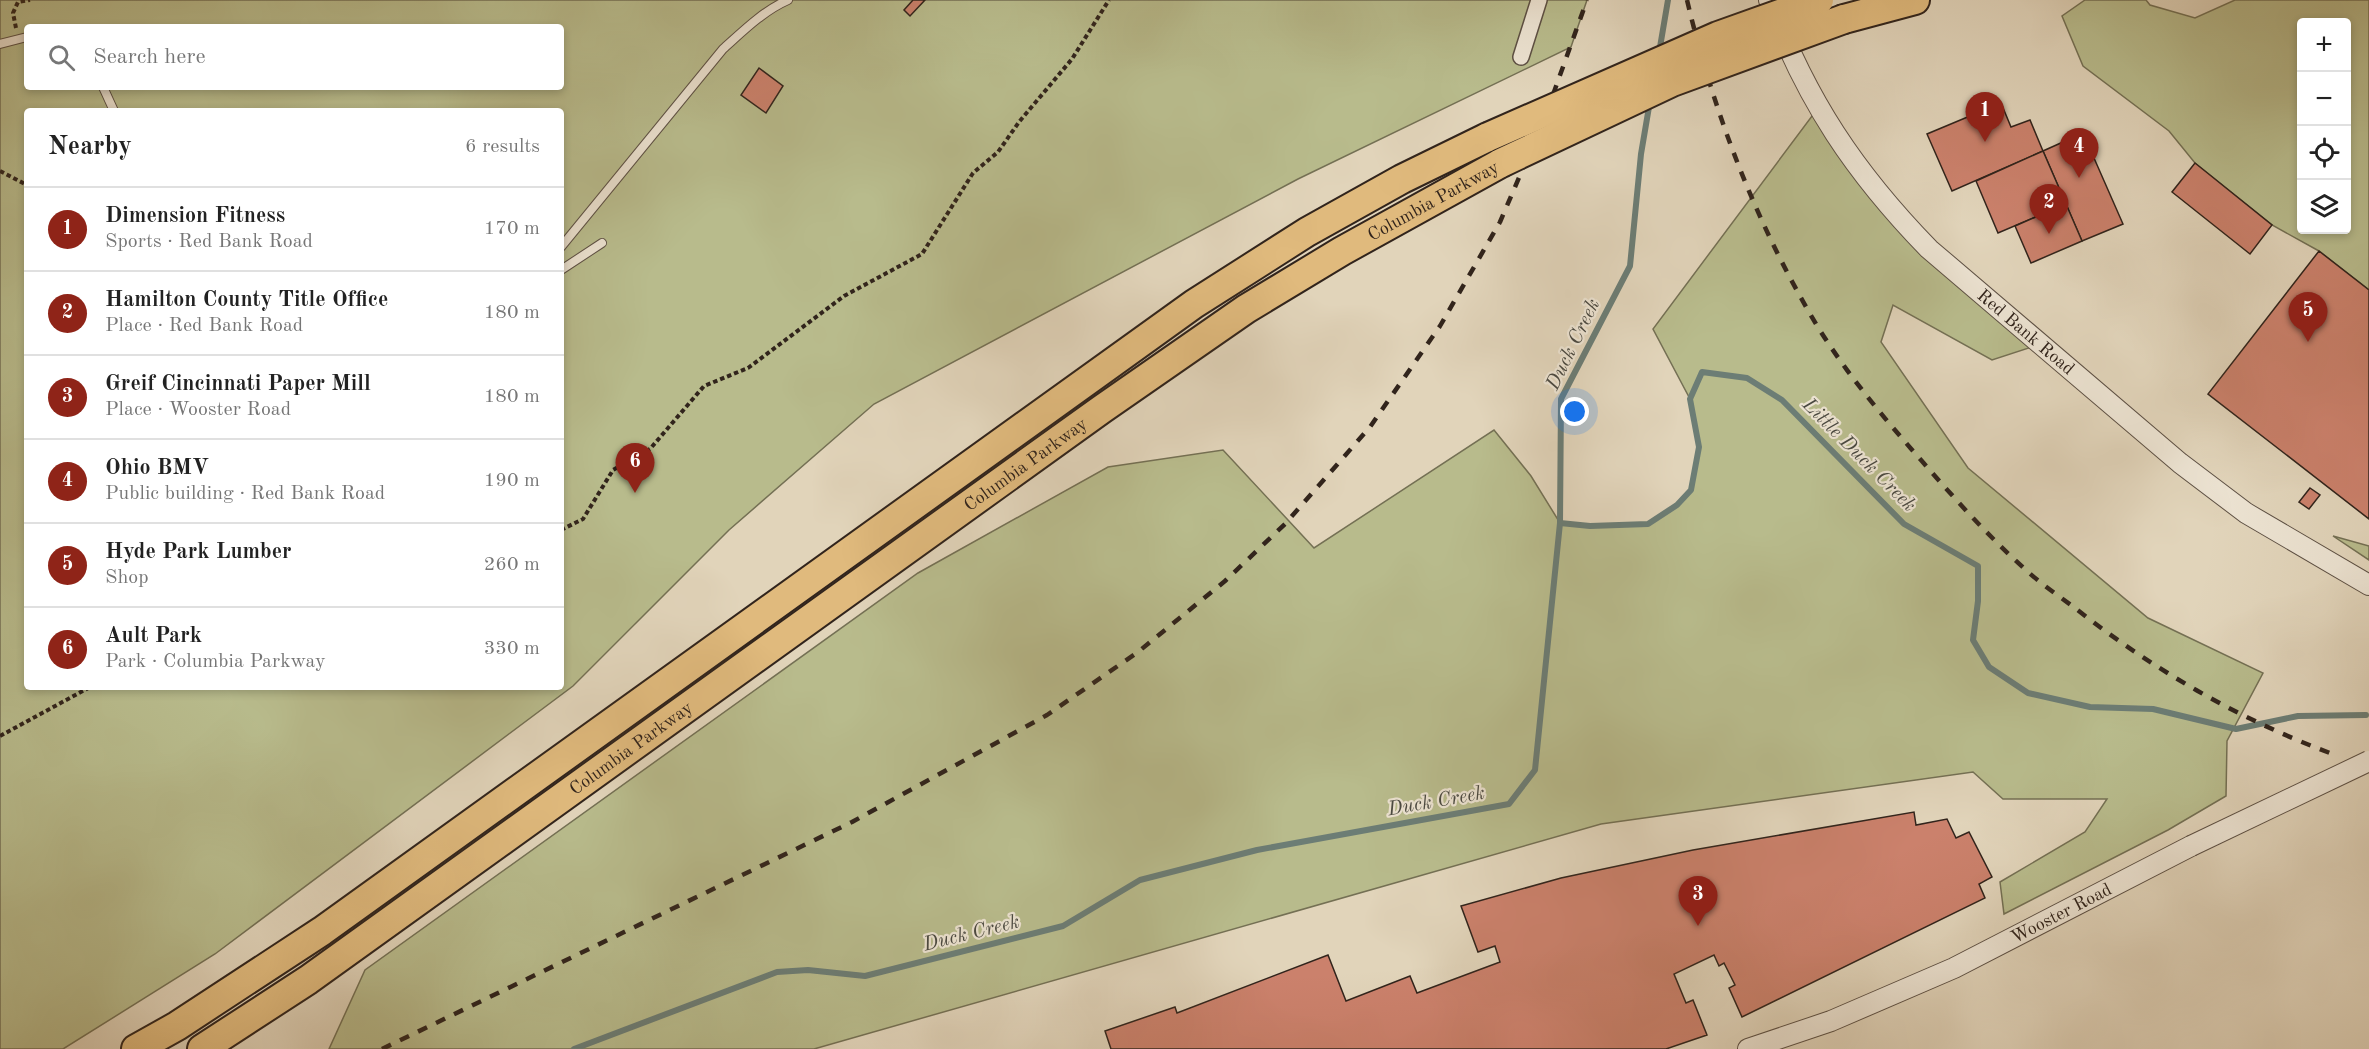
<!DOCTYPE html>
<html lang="en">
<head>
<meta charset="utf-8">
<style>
  :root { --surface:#fff; --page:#f6f6f6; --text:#222; --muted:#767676; --line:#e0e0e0; --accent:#8f2418 }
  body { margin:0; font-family:"Old Standard TT",serif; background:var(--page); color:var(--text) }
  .controls { position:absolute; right:18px; top:18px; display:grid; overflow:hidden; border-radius:6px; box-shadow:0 3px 9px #0003 }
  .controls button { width:54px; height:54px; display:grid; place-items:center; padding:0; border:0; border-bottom:2px solid var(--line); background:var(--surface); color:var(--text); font:30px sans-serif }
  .you { position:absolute; left:1575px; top:412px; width:21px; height:21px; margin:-15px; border:4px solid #fff; border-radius:50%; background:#1a73e8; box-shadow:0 0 0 9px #1a73e833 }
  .badge { display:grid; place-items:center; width:39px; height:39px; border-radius:50%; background:var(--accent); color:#fff; font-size:20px; font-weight:700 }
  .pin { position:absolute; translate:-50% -50px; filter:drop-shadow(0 2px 3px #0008) }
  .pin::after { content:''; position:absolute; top:32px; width:21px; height:18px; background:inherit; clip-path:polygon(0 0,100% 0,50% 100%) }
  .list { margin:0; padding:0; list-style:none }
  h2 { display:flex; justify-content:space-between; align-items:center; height:78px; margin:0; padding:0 24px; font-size:26px }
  h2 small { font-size:20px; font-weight:400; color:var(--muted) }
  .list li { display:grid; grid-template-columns:39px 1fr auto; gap:18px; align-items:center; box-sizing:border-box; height:84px; padding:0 24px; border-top:2px solid var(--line) }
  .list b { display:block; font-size:22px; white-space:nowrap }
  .list p { margin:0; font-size:20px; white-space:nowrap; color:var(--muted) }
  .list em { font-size:20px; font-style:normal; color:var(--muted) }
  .icon { flex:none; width:33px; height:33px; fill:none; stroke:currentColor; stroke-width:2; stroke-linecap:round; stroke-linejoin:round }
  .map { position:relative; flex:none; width:2369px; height:1049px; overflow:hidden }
  .search { position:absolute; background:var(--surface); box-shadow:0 3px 9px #0003; left:24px; top:24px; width:540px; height:66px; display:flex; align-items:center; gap:15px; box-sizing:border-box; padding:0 21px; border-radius:6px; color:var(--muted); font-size:22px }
  .panel { position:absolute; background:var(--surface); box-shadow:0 3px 9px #0003; left:24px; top:108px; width:540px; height:582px; border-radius:6px }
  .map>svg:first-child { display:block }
  .green { fill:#b8bb8c; stroke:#747054; stroke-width:1.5; fill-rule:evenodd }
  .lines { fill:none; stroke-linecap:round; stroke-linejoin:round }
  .stream { stroke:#6c7d75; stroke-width:6 }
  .building { fill:#cb816c; stroke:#31241c; stroke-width:1.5 }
  .service-casing { stroke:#5d5044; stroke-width:10 }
  .minor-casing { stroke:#5d5044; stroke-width:18 }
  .tertiary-casing { stroke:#5d5044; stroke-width:22 }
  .motorway-casing { stroke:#31241c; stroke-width:32 }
  .path { stroke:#31241c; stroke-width:4; stroke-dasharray:4.5 3; stroke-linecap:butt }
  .service { stroke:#ece3d2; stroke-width:8 }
  .minor { stroke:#ece3d2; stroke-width:15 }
  .tertiary { stroke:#ece3d2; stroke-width:20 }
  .motorway { stroke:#e0ba7d; stroke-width:28 }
  .rail { stroke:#31241c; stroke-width:4.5; stroke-dasharray:10 10; stroke-linecap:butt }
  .tertiary-bridge-casing { stroke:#5d5044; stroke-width:22; stroke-linecap:butt }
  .motorway-bridge-casing { stroke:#31241c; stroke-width:32; stroke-linecap:butt }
  .tertiary-bridge { stroke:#ece3d2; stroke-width:20 }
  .motorway-bridge { stroke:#e0ba7d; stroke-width:28 }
  .labels { text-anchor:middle; stroke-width:4.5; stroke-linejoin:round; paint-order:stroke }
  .street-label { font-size:18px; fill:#31241c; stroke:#ece3d2 }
  .water-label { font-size:20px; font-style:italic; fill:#4a4941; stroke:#ece3d2 }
</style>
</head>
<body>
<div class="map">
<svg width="2369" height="1049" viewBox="0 0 2369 1049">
  <rect width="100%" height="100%" fill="#e1d4ba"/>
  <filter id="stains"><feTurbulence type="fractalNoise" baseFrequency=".00333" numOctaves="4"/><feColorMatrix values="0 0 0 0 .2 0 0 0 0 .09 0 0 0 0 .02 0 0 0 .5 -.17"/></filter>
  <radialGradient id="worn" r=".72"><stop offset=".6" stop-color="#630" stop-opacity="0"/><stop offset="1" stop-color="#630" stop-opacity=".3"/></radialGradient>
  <g class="green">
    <path d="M0 0H1587L1571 47 1298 179 874 404 729 530 573 686 215 954 63 1049H0ZM27 27H561V87H27ZM27 111H561V687H27Z"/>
    <path d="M2085 0H2146L2150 5 2195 18 2235 0H2369V290L2319 251 2272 225 2195 163 2169 131 2083 66 2062 16ZM2302 22H2346V230H2302Z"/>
    <path d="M1818 108 1859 170 2041 344 1992 360 1893 305 1881 342 1968 468 2148 618 2263 673 2227 741 2226 796 2168 830 2004 914 2000 882 2085 832 2107 799H2003L1973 772 1601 824 814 1049H329L365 970 918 573 1108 467 1223 450 1314 548 1494 430 1531 476 1560 523 1590 526 1648 524 1677 505 1691 490 1699 447 1690 399 1653 329Z"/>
    <path d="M2333 536 2369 546V560Z"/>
  </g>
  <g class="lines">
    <g class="stream">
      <path d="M1659 53 1668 0"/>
      <path d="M1560 523 1590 526 1648 524 1677 505 1691 490 1699 447 1690 399 1702 372 1747 378 1782 400 1904 524 1978 566V601L1973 640 1989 667 2028 693 2090 707 2153 709 2236 729 2298 716 2366 715"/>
      <path d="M574 1049 777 972 808 970 865 976 1063 926 1140 880 1257 850 1509 804 1535 770 1560 523 1561 399 1630 266 1641 154 1650 101"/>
    </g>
  </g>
  <g class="building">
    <path d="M913 0H925L910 16 904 10Z"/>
    <path d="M759 68 783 86 766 113 741 95Z"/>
    <path d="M2001 103 2011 127 2030 120 2043 151 1952 191 1927 134Z"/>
    <path d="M2083 133 2123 224 2082 241 2043 151Z"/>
    <path d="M2043 151 2066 204 1998 233 1976 181Z"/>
    <path d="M2195 163 2272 225 2250 254 2172 192Z"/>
    <path d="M2066 204 2082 241 2031 263 2015 226Z"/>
    <path d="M2319 251 2369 290V519L2208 394Z"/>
    <path d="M2310 488 2320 495 2309 509 2299 502Z"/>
    <path d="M1914 812 1916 825 1947 819 1956 838 1969 832 1992 877 1979 884 1985 898 1742 1017 1729 988 1735 985 1724 963 1719 966 1714 955 1674 974 1686 1003 1693 1000 1707 1035 1666 1049H1111L1105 1031 1175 1007 1177 1013 1328 955 1346 1001 1410 976 1417 993 1500 962 1495 946 1478 952 1461 906 1561 878 1693 850Z"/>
  </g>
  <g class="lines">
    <g class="service-casing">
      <g id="service">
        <path d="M0 44 27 37"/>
        <path d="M103 87 114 111"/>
        <path d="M561 247 723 49C743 31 763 11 788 0"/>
        <path d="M561 270 602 243"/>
      </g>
    </g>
    <g class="minor-casing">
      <path id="minor" d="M1521 57 1539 0"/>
    </g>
    <g class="tertiary-casing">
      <g id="tertiary">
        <path id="s1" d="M1769 0C1806 100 1855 173 1929 249L2180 463 2246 513 2369 585"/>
        <path id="s2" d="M1748 1049 1831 1021 1954 968 2191 846"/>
      </g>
    </g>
    <g class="motorway-casing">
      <g id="motorway">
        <path d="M1844 19 1915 0"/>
        <path d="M136 1049 177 1026 322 931 1194 304 1307 232 1402 179 1488 137"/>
        <path id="s3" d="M202 1049 308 980 1102 409 1246 309 1342 251 1501 163"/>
      </g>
    </g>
    <g class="path">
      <path d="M16 28 13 13 18 2 30 0"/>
      <path d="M0 171 27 185"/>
      <path d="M561 530 583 519 613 470 650 449 704 386 748 368 844 296 922 254 973 173 998 152 1019 122 1072 59 1109 0"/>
      <path d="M0 736 90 687"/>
    </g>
    <use href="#service" class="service"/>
    <use href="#minor" class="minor"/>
    <use href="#tertiary" class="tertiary"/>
    <use href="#motorway" class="motorway"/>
    <g class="rail">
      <path d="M1687 0C1714 114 1756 223 1816 324 1846 373 1883 417 1921 460 1954 498 1988 536 2026 570 2041 584 2059 596 2075 608 2155 671 2242 721 2338 756"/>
      <path d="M382 1049 852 822 1047 715 1138 652 1225 581 1285 524 1370 427 1440 326 1500 222 1545 117 1587 0"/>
    </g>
    <g class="tertiary-bridge-casing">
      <path id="tertiary-bridge" d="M2191 846 2369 761"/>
    </g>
    <g class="motorway-bridge-casing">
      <g id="motorway-bridge">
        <path d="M1488 137 1718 36 1819 0"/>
        <path d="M1501 163 1672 82 1844 19"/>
      </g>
    </g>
    <use href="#tertiary-bridge" class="tertiary-bridge"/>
    <use href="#motorway-bridge" class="motorway-bridge"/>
  </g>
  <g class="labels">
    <g class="street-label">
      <text dy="6" stroke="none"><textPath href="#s3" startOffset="1496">Columbia Parkway</textPath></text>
      <text dy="6" stroke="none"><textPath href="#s1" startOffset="426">Red Bank Road</textPath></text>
      <text dy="6" stroke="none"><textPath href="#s3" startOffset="1010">Columbia Parkway</textPath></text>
      <text dy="6" stroke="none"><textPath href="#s3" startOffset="524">Columbia Parkway</textPath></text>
      <text dy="6" stroke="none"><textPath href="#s2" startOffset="342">Wooster Road</textPath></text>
    </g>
    <g class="water-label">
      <text transform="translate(1572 344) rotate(-64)" y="7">Duck Creek</text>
      <text transform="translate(1860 454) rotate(45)" y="7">Little Duck Creek</text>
      <text transform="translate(1436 800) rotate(-10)" y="7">Duck Creek</text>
      <text transform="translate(971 932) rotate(-14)" y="7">Duck Creek</text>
    </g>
  </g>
  <rect width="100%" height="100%" filter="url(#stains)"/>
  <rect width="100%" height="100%" fill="url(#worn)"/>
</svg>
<div class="controls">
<button>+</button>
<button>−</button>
<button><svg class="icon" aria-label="locate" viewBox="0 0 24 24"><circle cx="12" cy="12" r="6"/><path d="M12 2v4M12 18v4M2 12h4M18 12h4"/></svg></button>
<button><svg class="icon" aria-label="layers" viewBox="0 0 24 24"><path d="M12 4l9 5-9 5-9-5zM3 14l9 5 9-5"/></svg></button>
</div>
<div class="you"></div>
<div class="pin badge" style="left:1985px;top:142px">1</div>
<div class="pin badge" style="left:2049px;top:234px">2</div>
<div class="pin badge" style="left:1698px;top:926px">3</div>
<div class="pin badge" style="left:2079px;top:178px">4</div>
<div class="pin badge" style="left:2308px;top:342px">5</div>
<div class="pin badge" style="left:635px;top:493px">6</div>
<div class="search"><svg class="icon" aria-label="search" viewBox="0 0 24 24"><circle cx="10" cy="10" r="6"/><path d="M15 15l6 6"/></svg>Search here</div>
<section class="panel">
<h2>Nearby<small>6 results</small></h2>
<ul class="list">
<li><span class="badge">1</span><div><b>Dimension Fitness</b><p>Sports · Red Bank Road</p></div><em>170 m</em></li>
<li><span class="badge">2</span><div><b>Hamilton County Title Office</b><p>Place · Red Bank Road</p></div><em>180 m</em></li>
<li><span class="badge">3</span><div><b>Greif Cincinnati Paper Mill</b><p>Place · Wooster Road</p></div><em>180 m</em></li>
<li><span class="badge">4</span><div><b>Ohio BMV</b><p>Public building · Red Bank Road</p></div><em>190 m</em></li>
<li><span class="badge">5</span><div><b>Hyde Park Lumber</b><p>Shop</p></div><em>260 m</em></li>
<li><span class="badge">6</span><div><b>Ault Park</b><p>Park · Columbia Parkway</p></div><em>330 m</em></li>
</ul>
</section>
</div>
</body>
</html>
